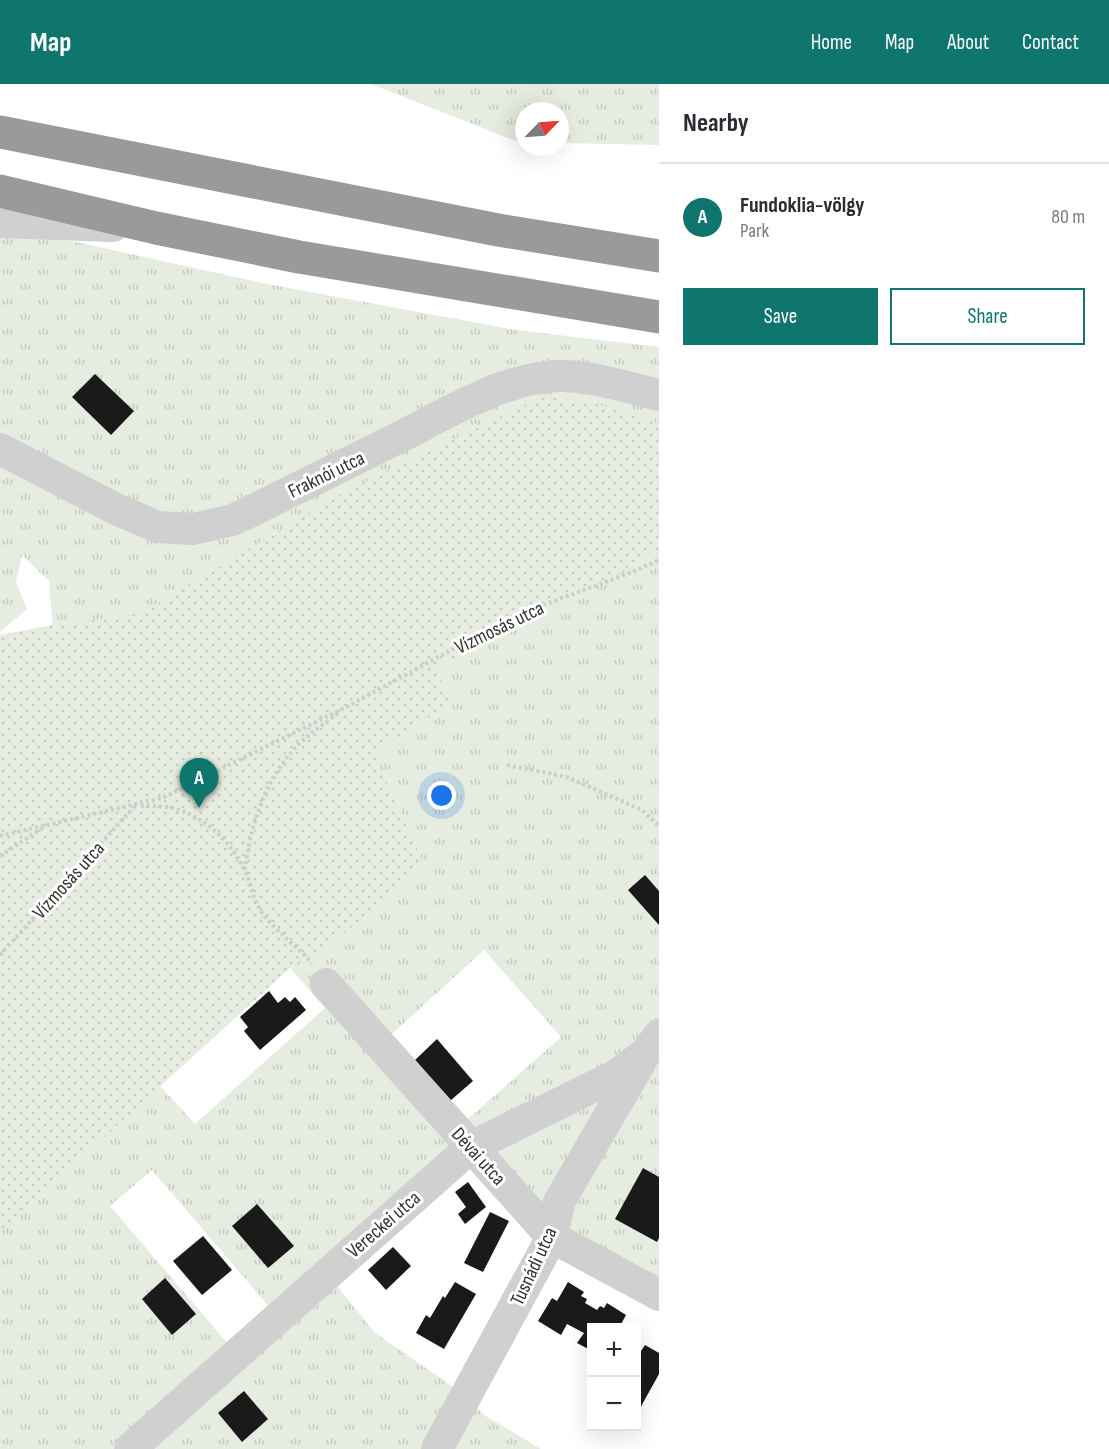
<!DOCTYPE html>
<html lang="en">
<head>
<meta charset="utf-8">
<style>
  :root { --surface:#fff; --page:#f7f7f7; --text:#2b2b33; --muted:#7c7c81; --line:#e1e1e2; --accent:#0f766e }
  body { margin:0; font-family:"Sofia Sans Condensed",sans-serif; background:var(--page); color:var(--text) }
  .controls { position:absolute; right:18px; bottom:18px; display:grid; overflow:hidden; border-radius:0px; box-shadow:0 6px 24px #0002 }
  .controls button { width:54px; height:54px; display:grid; place-items:center; padding:0; border:0; border-bottom:2px solid var(--line); background:var(--surface); color:var(--text); font:30px sans-serif }
  .compass { position:absolute; left:515px; top:18px; width:54px; height:54px; border-radius:50%; background:var(--surface); box-shadow:0 6px 24px #0002; rotate:65deg }
  .you { position:absolute; left:442px; top:712px; width:21px; height:21px; margin:-15px; border:4px solid #fff; border-radius:50%; background:#1a73e8; box-shadow:0 0 0 9px #1a73e833 }
  .badge { display:grid; place-items:center; width:39px; height:39px; border-radius:50%; background:var(--accent); color:#fff; font-size:20px; font-weight:700 }
  .pin { position:absolute; translate:-50% -50px; filter:drop-shadow(0 2px 3px #0008) }
  .pin::after { content:''; position:absolute; top:32px; width:21px; height:18px; background:inherit; clip-path:polygon(0 0,100% 0,50% 100%) }
  .list { margin:0; padding:0; list-style:none }
  h2 { display:flex; justify-content:space-between; align-items:center; height:78px; margin:0; padding:0 24px; font-size:26px }
  h2 small { font-size:20px; font-weight:400; color:var(--muted) }
  .list li { display:grid; grid-template-columns:39px 1fr auto; gap:18px; align-items:center; box-sizing:border-box; height:108px; padding:0 24px; border-top:2px solid var(--line) }
  .list b { display:block; font-size:22px; white-space:nowrap }
  .list p { margin:0; font-size:20px; white-space:nowrap; color:var(--muted) }
  .list em { font-size:20px; font-style:normal; color:var(--muted) }
  .actions { display:flex; gap:12px; padding:18px 24px }
  .actions a { flex:1; padding:14px 0; border:2px solid var(--accent); border-radius:0px; text-align:center; font-size:21px; color:var(--accent) }
  .actions .main { background:var(--accent); color:#fff }
  .map { position:relative; flex:none; width:659px; height:1365px; overflow:hidden }
  header { display:flex; align-items:center; gap:36px; box-sizing:border-box; height:84px; padding:0 30px; background:var(--accent); color:#fff }
  header strong { font-size:28px }
  nav { display:flex; gap:33px; margin-inline-start:auto; font-size:21px }
  main { display:flex }
  aside { flex:1; background:var(--surface) }
  .map>svg:first-child { display:block }
  .grass { fill:url(#grass-tufts); fill-rule:evenodd }
  .park { fill:url(#park-dots) }
  .building { fill:#1a1a1a }
  .lines { fill:none; stroke-linecap:round; stroke-linejoin:round }
  .path { stroke:#cdcdcd; stroke-width:4; stroke-dasharray:3 3; stroke-linecap:butt }
  .minor { stroke:#d0d0d0; stroke-width:32 }
  .highway { stroke:#9a9a9a; stroke-width:33 }
  .labels { text-anchor:middle; stroke-width:6; stroke-linejoin:round; paint-order:stroke }
  .street-label { font-size:20px; fill:#333; stroke:#fff }
</style>
</head>
<body>
<header>
<strong>Map</strong>
<nav><a>Home</a><a>Map</a><a>About</a><a>Contact</a></nav>
</header>
<main>
<div class="map">
<svg width="659" height="1365" viewBox="0 0 659 1365">
  <defs>
    <pattern id="grass-tufts" width="24" height="20" patternUnits="userSpaceOnUse" patternTransform="scale(1.5)"><rect width="24" height="20" fill="#e6ecdf"/><path d="M3 7l-1-3M5 7V3M7 7l1-3M15 17l-1-3M17 17v-4M19 17l1-3" fill="none" stroke="#c6cbc0"/></pattern>
    <pattern id="park-dots" width="8" height="8" patternUnits="userSpaceOnUse" patternTransform="scale(1.5)"><rect width="8" height="8" fill="#e6ecdf"/><path d="M2 2h.1M6 6h.1" fill="none" stroke="#c6cbc0" stroke-width="1.8" stroke-linecap="round"/></pattern>
  </defs>
  <rect width="100%" height="100%" fill="#fff"/>
  <g class="grass">
    <path d="M371 0H659V61L560 59V27H524V59H521Z"/>
    <path d="M0 149 76 158 267 200 516 246 659 263V340L596 320 535 354 55 572 49 497 22 471 16 498 27 525 0 548Z"/>
    <path d="M659 466V1199L566 1148 486 1062 334 1198 375 1249 465 1311 484 1331 541 1365H0V687L616 490ZM484 866 561 953 467 1036 392 950ZM290 884 325 924 195 1040 160 1002ZM152 1086 271 1225 229 1261 110 1122Z"/>
  </g>
  <path class="park" d="M544 312 596 320 659 340V466L616 490 540 526 436 584 450 620 373 669 424 779 321 870 306 873 290 884 0 1148V551L53 541 138 531 348 406Z"/>
  <g class="building">
    <path d="M95 290 134 327 111 351 72 313Z"/>
    <path d="M645 791 659 807V841L628 806Z"/>
    <path d="M269 907 278 919 285 913 290 918 295 913 306 926 260 966 244 947 248 943 240 933Z"/>
    <path d="M437 955 473 997 450 1017 415 976Z"/>
    <path d="M643 1084 659 1093V1154L657 1158 615 1135Z"/>
    <path d="M468 1098 486 1123 465 1140 458 1130 466 1123 455 1108Z"/>
    <path d="M257 1120 294 1162 268 1184 232 1142Z"/>
    <path d="M490 1128 509 1137 483 1188 464 1179Z"/>
    <path d="M203 1152 232 1186 202 1211 173 1177Z"/>
    <path d="M393 1163 411 1182 386 1206 368 1186Z"/>
    <path d="M165 1194 196 1230 172 1251 142 1215Z"/>
    <path d="M455 1198 476 1210 444 1265 416 1249 426 1231 430 1234 443 1212 445 1214Z"/>
    <path d="M568 1198 584 1208 581 1212 587 1215 585 1219 597 1226 600 1222 604 1224 607 1219 626 1231 619 1244H592V1267L577 1259 584 1249 567 1240 561 1251 538 1237 552 1214 557 1217Z"/>
    <path d="M645 1261 659 1269V1290L639 1326 636 1325V1269L639 1270Z"/>
    <path d="M244 1307 268 1335 242 1358 218 1329Z"/>
  </g>
  <g class="lines">
    <g class="path">
      <path d="M507 681 567 693 642 726 659 742"/>
      <path d="M141 722C151 722 163 722 173 724 203 732 230 756 244 785 251 798 252 814 261 827 275 847 296 861 312 879"/>
      <path d="M0 752 162 714 346 623 516 531 630 489 659 476"/>
      <path d="M0 772 44 743"/>
      <path d="M245 786C250 742 265 696 296 663 308 650 325 640 339 628"/>
      <path d="M0 871 134 723"/>
    </g>
    <g class="minor">
      <path d="M0 138 113 142"/>
      <path d="M0 365 116 425 158 443 193 445 233 436C289 408 344 381 400 353 448 329 510 290 565 292 596 293 629 304 659 311"/>
      <path d="M326 900 552 1153 659 1211"/>
      <path d="M130 1365 471 1063 617 991 646 969 659 951"/>
      <path d="M437 1365 552 1153 559 1118 641 977"/>
    </g>
    <g class="highway">
      <path d="M0 48 498 146 659 172"/>
      <path d="M0 107 156 144 299 173 659 233"/>
    </g>
  </g>
  <g class="labels">
    <g class="street-label">
      <text transform="translate(326 390) rotate(-26)" y="7">Fraknói utca</text>
      <text transform="translate(499 543) rotate(-26)" y="7">Vízmosás utca</text>
      <text transform="translate(68 796) rotate(-48)" y="7">Vízmosás utca</text>
      <text transform="translate(479 1072) rotate(48)" y="7">Dévai utca</text>
      <text transform="translate(383 1140) rotate(-41)" y="7">Vereckei utca</text>
      <text transform="translate(533 1182) rotate(-65)" y="7">Tusnádi utca</text>
    </g>
  </g>
</svg>
<div class="controls">
<button>+</button>
<button>−</button>
</div>
<svg class="compass" viewBox="-18 -18 36 36"><path d="M0-13l5 13h-10z" fill="#e53935"/><path d="M0 13l5-13h-10z" fill="#7c7c81"/></svg>
<div class="you"></div>
<div class="pin badge" style="left:199px;top:724px">A</div>
</div>
<aside>
<h2>Nearby<small></small></h2>
<ul class="list">
<li><span class="badge">A</span><div><b>Fundoklia-völgy</b><p>Park</p></div><em>80 m</em></li>
</ul>
<div class="actions"><a class="main">Save</a><a>Share</a></div>
</aside>
</main>
</body>
</html>
